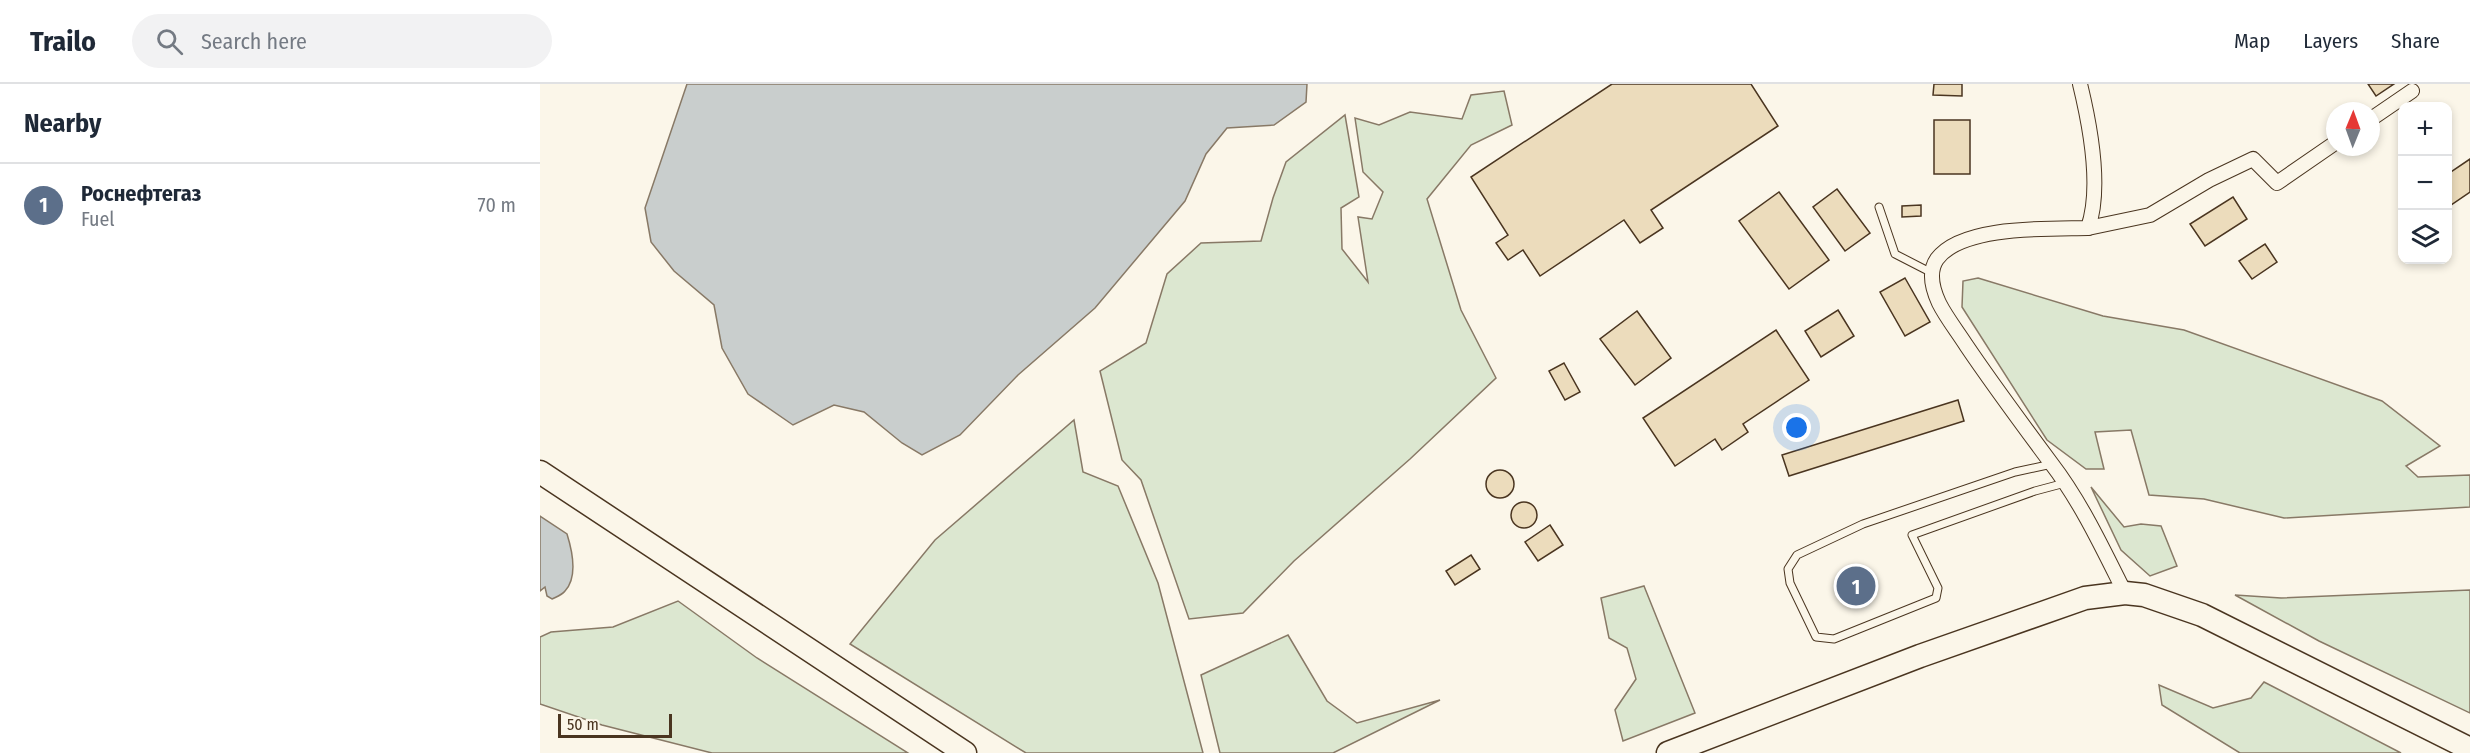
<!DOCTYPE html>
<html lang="en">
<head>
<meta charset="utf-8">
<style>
  :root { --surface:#fff; --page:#f2f2f3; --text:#1f2937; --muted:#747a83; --line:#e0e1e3; --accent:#0b8043 }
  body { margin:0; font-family:"Fira Sans Condensed",sans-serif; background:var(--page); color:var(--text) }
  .controls { position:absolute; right:18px; top:18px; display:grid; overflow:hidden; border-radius:12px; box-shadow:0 3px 9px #0003 }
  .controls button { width:54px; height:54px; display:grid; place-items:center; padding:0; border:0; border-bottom:2px solid var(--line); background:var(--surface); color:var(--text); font:30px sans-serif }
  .compass { position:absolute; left:1786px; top:18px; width:54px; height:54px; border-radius:50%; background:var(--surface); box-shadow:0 3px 9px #0003; rotate:1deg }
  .scale { position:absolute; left:18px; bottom:15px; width:114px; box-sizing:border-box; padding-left:6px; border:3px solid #4a3520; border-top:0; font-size:16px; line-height:21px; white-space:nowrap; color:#4a3520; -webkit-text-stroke:4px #fbf6e9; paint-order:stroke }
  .you { position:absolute; left:1257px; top:344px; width:21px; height:21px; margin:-15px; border:4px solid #fff; border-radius:50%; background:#1a73e8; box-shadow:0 0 0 9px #1a73e833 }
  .badge { display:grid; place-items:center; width:39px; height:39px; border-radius:50%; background:var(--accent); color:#fff; font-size:20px; font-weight:700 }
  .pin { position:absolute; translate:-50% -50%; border:3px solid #fff; box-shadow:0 2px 6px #0006 }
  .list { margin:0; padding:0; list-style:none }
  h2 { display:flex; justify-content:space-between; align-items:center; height:78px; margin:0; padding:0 24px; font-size:26px }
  h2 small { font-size:20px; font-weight:400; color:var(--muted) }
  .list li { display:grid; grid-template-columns:39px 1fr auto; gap:18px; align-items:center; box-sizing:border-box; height:84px; padding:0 24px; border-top:2px solid var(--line) }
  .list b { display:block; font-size:22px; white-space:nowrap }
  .list p { margin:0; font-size:20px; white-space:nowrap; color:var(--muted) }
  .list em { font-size:20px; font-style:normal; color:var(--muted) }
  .icon { flex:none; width:33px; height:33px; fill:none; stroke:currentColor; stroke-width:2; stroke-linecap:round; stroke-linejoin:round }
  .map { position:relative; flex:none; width:1930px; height:669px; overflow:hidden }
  header { display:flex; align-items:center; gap:36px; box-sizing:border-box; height:84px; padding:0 30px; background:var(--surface); border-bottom:2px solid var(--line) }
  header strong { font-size:28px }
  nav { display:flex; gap:33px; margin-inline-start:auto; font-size:21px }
  .search { width:420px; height:54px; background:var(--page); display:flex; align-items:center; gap:15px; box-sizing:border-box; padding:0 21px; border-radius:33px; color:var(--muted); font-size:22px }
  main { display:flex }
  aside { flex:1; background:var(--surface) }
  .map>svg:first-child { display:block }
  .green { fill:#dce7d0; stroke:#887966; stroke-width:1.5 }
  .water { fill:#c9cecd; stroke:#887966; stroke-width:1.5 }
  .building { fill:#ecdcbc; stroke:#4a3520; stroke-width:1.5 }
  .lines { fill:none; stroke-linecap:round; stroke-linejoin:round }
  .lane-casing { stroke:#4a3520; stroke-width:9 }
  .street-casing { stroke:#4a3520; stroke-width:16 }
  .primary-casing { stroke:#4a3520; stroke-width:25 }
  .lane { stroke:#fbf6e9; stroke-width:7 }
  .street { stroke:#fbf6e9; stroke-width:14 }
  .primary { stroke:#fbf6e9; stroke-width:22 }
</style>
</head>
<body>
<header>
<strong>Trailo</strong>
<div class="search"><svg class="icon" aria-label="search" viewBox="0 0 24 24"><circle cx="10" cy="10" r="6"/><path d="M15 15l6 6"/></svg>Search here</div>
<nav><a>Map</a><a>Layers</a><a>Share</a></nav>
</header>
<main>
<aside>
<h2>Nearby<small></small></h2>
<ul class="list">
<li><span class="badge" style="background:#5c6f8a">1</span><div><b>Роснефтегаз</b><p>Fuel</p></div><em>70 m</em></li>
</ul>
</aside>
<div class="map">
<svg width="1930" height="669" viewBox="0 0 1930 669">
  <rect width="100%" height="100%" fill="#fbf6e9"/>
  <g class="green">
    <path d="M964 7 972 41 931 61 887 115 921 226 956 294 870 375 754 477 703 529 649 535 601 396 582 376 560 287 606 259 627 190 661 159 721 157 733 114 746 78 805 31 819 113 801 124 802 165 828 198 818 133 832 135 843 108 823 88 815 34 839 41 870 28 922 35 931 11Z"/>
    <path d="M1438 194 1563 232 1644 246 1842 317 1900 362 1866 382 1878 393 1930 391V423L1744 434 1664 415 1609 411 1591 346 1555 348 1564 385H1546L1507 356 1422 223 1423 197Z"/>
    <path d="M534 336 543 388 578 402 618 499 663 669H486L310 560 395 456Z"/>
    <path d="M1551 403 1584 443 1601 440 1621 442 1637 482 1610 492 1581 466Z"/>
    <path d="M1104 502 1155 629 1083 657 1075 626 1096 595 1087 564 1069 554 1061 514Z"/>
    <path d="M1930 506V629L1779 557 1695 511 1741 514Z"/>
    <path d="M138 517 217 574 368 669H172L62 641 0 620V553L11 548 73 543Z"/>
    <path d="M748 551 787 617 817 639 900 616 793 669H680L661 591Z"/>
    <path d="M1724 598 1861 669H1700L1622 621 1619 601 1673 624 1711 614Z"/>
  </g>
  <g class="water">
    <path d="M147 0H767L766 18 734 41 687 44 666 70 645 117 555 224 478 291 420 351 382 371 362 359 324 328 294 321 253 341 208 310 182 264 174 221 134 187 111 158 105 124Z"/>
    <path d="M0 432 27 450C32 466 38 493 25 507 22 511 16 513 12 515L7 512 5 503 0 507Z"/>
  </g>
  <g class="building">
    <path d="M1072 0H1211L1238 42 1111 126 1123 144 1100 159 1084 136 1000 192 983 166 968 176 956 159 968 151 931 93Z"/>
    <path d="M1394 0H1422V12L1393 11Z"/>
    <path d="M1828 0H1854L1836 12Z"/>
    <rect x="1394" y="36" width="36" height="54"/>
    <path d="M1930 75V108L1908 123V90Z"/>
    <path d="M1297 105 1330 149 1305 167 1273 123Z"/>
    <path d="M1239 108 1289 176 1249 205 1199 137Z"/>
    <path d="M1693 113 1707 135 1665 162 1650 140Z"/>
    <path d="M1381 121V132L1362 133V122Z"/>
    <path d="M1725 160 1737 178 1712 195 1699 177Z"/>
    <path d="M1365 194 1390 238 1365 252 1340 208Z"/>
    <path d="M1298 226 1314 252 1281 273 1265 247Z"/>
    <path d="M1097 227 1131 274 1095 301 1060 255Z"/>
    <path d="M1236 246 1269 296 1203 340 1208 348 1182 366 1175 355 1135 382 1103 334Z"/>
    <path d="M1024 279 1040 308 1025 316 1009 287Z"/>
    <path d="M1418 316 1424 337 1249 392 1242 371Z"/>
    <circle cx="960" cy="400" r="14"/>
    <circle cx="984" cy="431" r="13"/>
    <path d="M1010 441 1023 461 998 477 985 458Z"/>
    <path d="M931 471 940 485 915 501 906 487Z"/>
  </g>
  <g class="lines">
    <g class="lane-casing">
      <g id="lane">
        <path d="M1339 123 1355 170 1392 189"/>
        <path d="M1512 380 1475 388 1323 440 1257 471 1248 485 1250 499 1276 553 1294 555 1396 514 1398 504 1372 451 1495 407 1525 399"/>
      </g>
    </g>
    <g class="street-casing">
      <g id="street">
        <path d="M1540 0C1550 41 1562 104 1548 144 1509 145 1422 141 1397 175 1388 188 1393 206 1399 219 1406 233 1417 247 1426 261 1453 301 1482 340 1511 379 1541 418 1563 465 1585 509"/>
        <path d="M1831 35 1872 7"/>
        <path d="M1548 144 1610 131 1669 96 1713 75 1737 99 1795 59"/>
      </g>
    </g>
    <g class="primary-casing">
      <g id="primary">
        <path d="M0 388 425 669"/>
        <path d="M1128 669 1380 572 1545 514 1585 509 1604 511 1662 531 1930 665"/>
      </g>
    </g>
    <use href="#lane" class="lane"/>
    <use href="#street" class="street"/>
    <use href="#primary" class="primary"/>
  </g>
</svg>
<div class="controls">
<button>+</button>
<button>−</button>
<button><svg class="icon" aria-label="layers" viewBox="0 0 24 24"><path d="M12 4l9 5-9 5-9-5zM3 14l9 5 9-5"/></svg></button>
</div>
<svg class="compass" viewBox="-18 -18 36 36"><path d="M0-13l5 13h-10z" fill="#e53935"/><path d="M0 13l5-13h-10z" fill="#747a83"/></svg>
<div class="scale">50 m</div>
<div class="you"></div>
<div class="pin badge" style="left:1316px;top:502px;background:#5c6f8a">1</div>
</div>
</main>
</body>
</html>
